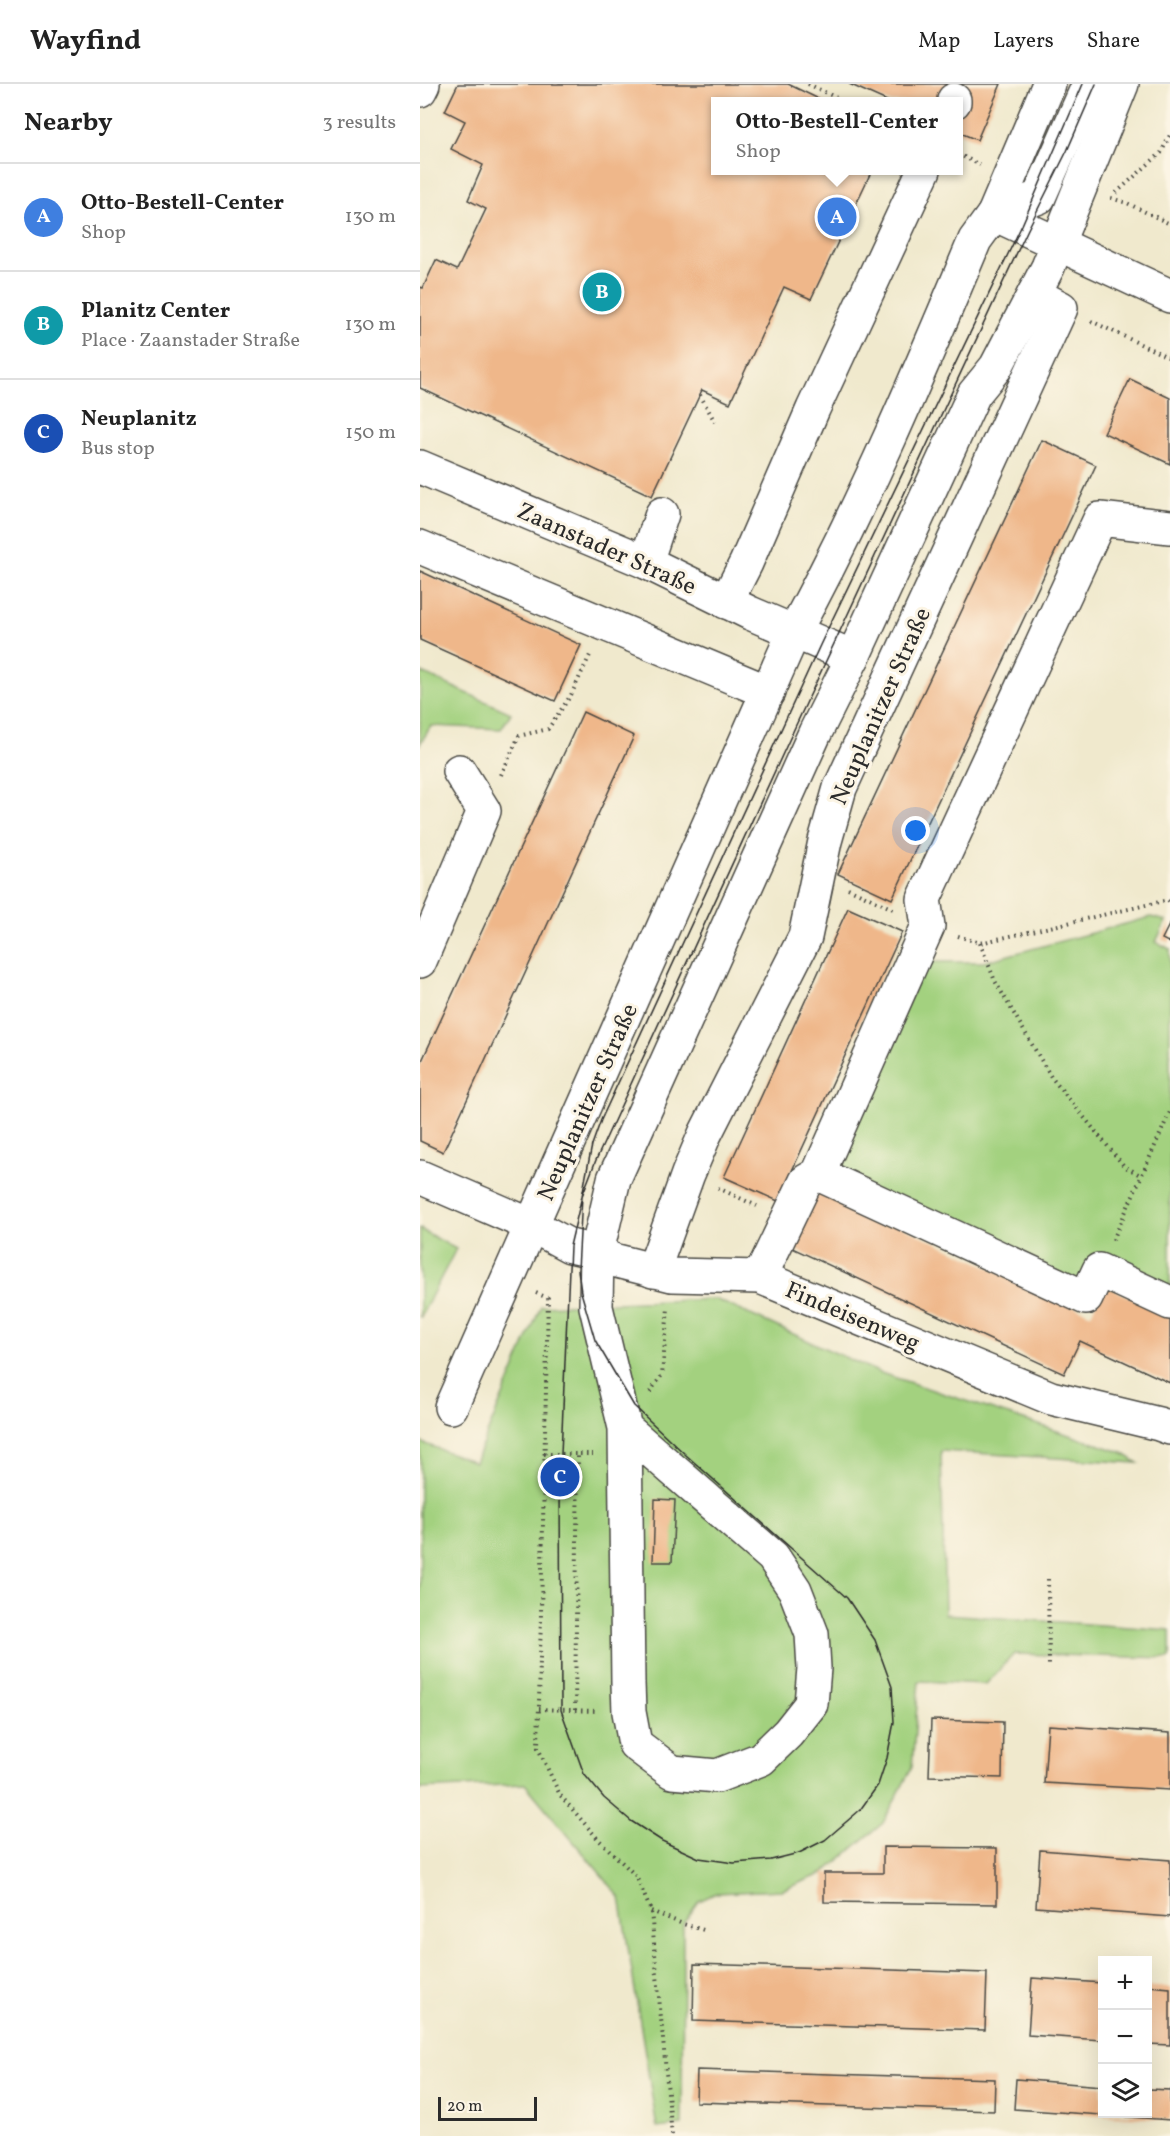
<!DOCTYPE html>
<html lang="en">
<head>
<meta charset="utf-8">
<style>
  :root { --surface:#fff; --page:#f2f2f2; --text:#222; --muted:#767676; --line:#e0e0e0; --accent:#7c3aed }
  body { margin:0; font-family:Vollkorn,serif; background:var(--page); color:var(--text) }
  .controls { position:absolute; right:18px; bottom:18px; display:grid; overflow:hidden; border-radius:0px; box-shadow:0 6px 24px #0002 }
  .controls button { width:54px; height:54px; display:grid; place-items:center; padding:0; border:0; border-bottom:2px solid var(--line); background:var(--surface); color:var(--text); font:30px sans-serif }
  .scale { position:absolute; left:18px; bottom:15px; width:99px; box-sizing:border-box; padding-left:6px; border:3px solid #2b2b2b; border-top:0; font-size:16px; line-height:21px; white-space:nowrap; color:#2b2b2b; -webkit-text-stroke:4px #fcf5e5; paint-order:stroke }
  .you { position:absolute; left:496px; top:747px; width:21px; height:21px; margin:-15px; border:4px solid #fff; border-radius:50%; background:#1a73e8; box-shadow:0 0 0 9px #1a73e833 }
  .badge { display:grid; place-items:center; width:39px; height:39px; border-radius:50%; background:var(--accent); color:#fff; font-size:20px; font-weight:700 }
  .pin { position:absolute; translate:-50% -50%; border:3px solid #fff; box-shadow:0 2px 6px #0006 }
  .popup { position:absolute; left:291px; top:13px; width:252px; height:78px; box-sizing:border-box; display:grid; place-content:center; border-radius:0px; background:var(--surface); filter:drop-shadow(0 2px 4px #0005); font-size:20px; white-space:nowrap; color:var(--muted) }
  .popup b { font-size:22px; color:var(--text) }
  .popup::after { content:''; position:absolute; left:50%; top:100%; margin-left:-12px; border:12px solid transparent; border-top-color:var(--surface) }
  .list { margin:0; padding:0; list-style:none }
  h2 { display:flex; justify-content:space-between; align-items:center; height:78px; margin:0; padding:0 24px; font-size:26px }
  h2 small { font-size:20px; font-weight:400; color:var(--muted) }
  .list li { display:grid; grid-template-columns:39px 1fr auto; gap:18px; align-items:center; box-sizing:border-box; height:108px; padding:0 24px; border-top:2px solid var(--line) }
  .list b { display:block; font-size:22px; white-space:nowrap }
  .list p { margin:0; font-size:20px; white-space:nowrap; color:var(--muted) }
  .list em { font-size:20px; font-style:normal; color:var(--muted) }
  .icon { flex:none; width:33px; height:33px; fill:none; stroke:currentColor; stroke-width:2; stroke-linecap:round; stroke-linejoin:round }
  .map { position:relative; flex:none; width:750px; height:2052px; overflow:hidden }
  header { display:flex; align-items:center; gap:36px; box-sizing:border-box; height:84px; padding:0 30px; background:var(--surface); border-bottom:2px solid var(--line) }
  header strong { font-size:28px }
  nav { display:flex; gap:33px; margin-inline-start:auto; font-size:21px }
  main { display:flex }
  aside { flex:1; background:var(--surface) }
  .map>svg:first-child { display:block }
  .green { fill:#a3d17f; stroke:#677e55; stroke-width:1.5 }
  .building { fill:#efb78a }
  .lines { fill:none; stroke-linecap:round; stroke-linejoin:round }
  .minor-casing { stroke:#494843; stroke-width:36 }
  .path { stroke:#494843; stroke-width:4; stroke-dasharray:1.5 4.5; stroke-linecap:butt }
  .minor { stroke:#fff; stroke-width:33 }
  .tram { stroke:#2b2b2b; stroke-width:1.5 }
  .labels { text-anchor:middle; stroke-width:6; stroke-linejoin:round; paint-order:stroke }
  .street-label { font-size:24px; fill:#2b2b2b; stroke:#fcf5e5 }
</style>
</head>
<body>
<header>
<strong>Wayfind</strong>
<nav><a>Map</a><a>Layers</a><a>Share</a></nav>
</header>
<main>
<aside>
<h2>Nearby<small>3 results</small></h2>
<ul class="list">
<li><span class="badge" style="background:#3f7fe0">A</span><div><b>Otto-Bestell-Center</b><p>Shop</p></div><em>130 m</em></li>
<li><span class="badge" style="background:#0f9aa8">B</span><div><b>Planitz Center</b><p>Place · Zaanstader Straße</p></div><em>130 m</em></li>
<li><span class="badge" style="background:#1a4fb4">C</span><div><b>Neuplanitz</b><p>Bus stop</p></div><em>150 m</em></li>
</ul>
</aside>
<div class="map">
<svg width="750" height="2052" viewBox="0 0 750 2052">
  <rect width="100%" height="100%" fill="#fcf5e5"/>
  <filter id="ink" filterUnits="userSpaceOnUse"><feTurbulence type="fractalNoise" baseFrequency=".0167" numOctaves="2"/><feDisplacementMap in="SourceGraphic" scale="12" xChannelSelector="R" yChannelSelector="G"/><feConvolveMatrix kernelMatrix="1 2 1 2 8 2 1 2 1" color-interpolation-filters="sRGB"/></filter>
  <filter id="wash" filterUnits="userSpaceOnUse"><feTurbulence type="fractalNoise" baseFrequency=".008" numOctaves="4" result="noise"/><feDisplacementMap in="SourceGraphic" scale="24" xChannelSelector="R" yChannelSelector="G"/><feGaussianBlur stdDeviation="1.35" result="paint"/><feColorMatrix in="noise" values="0 0 0 0 0 0 0 0 0 0 0 0 0 0 0 0 0 1.4 0 .05"/><feComposite in="paint" operator="in"/></filter>
  <g filter="url(#wash)">
    <rect width="100%" height="100%" fill="#f0e9cd"/>
    <g class="green">
      <path d="M0 588 91 629 81 645 11 642 0 660Z"/>
      <path d="M731 833 746 837 736 858 750 865V1209L665 1202 413 1088 505 878H563Z"/>
      <path d="M0 1145 36 1165 0 1234Z"/>
      <path d="M295 1215 458 1288 701 1368 718 1379 521 1367 525 1530 750 1546V1574L594 1570 566 1600 499 1597 492 1683 463 1739 404 1789 362 1806 296 1809 279 1817 263 1840 262 2041 237 2044 200 1813 105 1700 0 1705V1358L55 1378 121 1222Z"/>
    </g>
    <g id="blocks">
      <g class="building">
        <path d="M38 0H368L405 18H296V86H452L391 215 364 203 310 319 282 306 232 412 0 304V203L3 204 16 176 37 186 66 125 48 116 63 81 31 65 45 37 25 27Z"/>
        <path d="M429 0H581L557 56 538 48V18H469Z"/>
        <path d="M710 295 750 314V380L684 349Z"/>
        <path d="M622 356 676 381 472 815 418 790Z"/>
        <path d="M0 487 161 561 135 617 0 556Z"/>
        <path d="M163 628 214 652 23 1068 0 1057V981Z"/>
        <path d="M428 824 482 848 358 1117 304 1093Z"/>
        <path d="M750 839V859L742 855Z"/>
        <path d="M400 1105 671 1230 684 1201 750 1232V1299L660 1257 644 1290 372 1164Z"/>
        <path d="M235 1415 255 1416 252 1478H233Z"/>
        <path d="M511 1636 583 1638 582 1694 509 1692Z"/>
        <path d="M628 1641 750 1649V1706L624 1699Z"/>
        <path d="M463 1763 577 1764V1820L404 1818V1789H463Z"/>
        <path d="M620 1766 750 1776V1833L616 1823Z"/>
        <path d="M274 1880 567 1889 565 1946 273 1937Z"/>
        <path d="M612 1894 682 1899V1956L608 1951Z"/>
        <path d="M728 1902 750 1904V1961L728 1960Z"/>
        <path d="M277 1986 575 1995 574 2027 276 2018Z"/>
        <path d="M596 1995 682 2002V2031L594 2025Z"/>
        <path d="M728 2005 750 2006V2036L683 2031V2030H728Z"/>
      </g>
    </g>
  </g>
  <g filter="url(#ink)">
    <use href="#blocks" fill-opacity="0" stroke="#494843" stroke-width="1.5"/>
    <g class="lines">
      <g class="minor-casing">
        <g id="minor">
          <path d="M0 6 3 0"/>
          <path d="M534 18V16"/>
          <path d="M574 130 750 212"/>
          <path d="M574 130 619 113 669 0"/>
          <path d="M0 383 226 478 330 529 433 573"/>
          <path d="M0 463 348 608"/>
          <path d="M226 478 242 430"/>
          <path d="M306 518 326 479 393 325 504 86"/>
          <path d="M0 877 64 727 39 687"/>
          <path d="M398 1090 666 1214 679 1186 750 1219"/>
          <path d="M0 1093 113 1142 150 1162 177 1168 193 1176 252 1191 340 1193 631 1314 739 1340 750 1344"/>
          <path d="M233 1187 268 1090 285 1050 385 853 405 757 420 704 641 224 614 210"/>
          <path d="M340 1193 386 1097 398 1090 508 842 504 815 680 435 750 443"/>
          <path d="M31 1323 374 548C443 422 499 289 555 156L574 130 629 0"/>
          <path d="M205 1344 353 1473 375 1506 392 1550 394 1584 391 1620 368 1649 341 1675 297 1692 252 1688 215 1660 209 1628 208 1599 205 1344 176 1223 177 1168 194 1095 395 649 433 573 554 310 576 283 628 183 702 0"/>
        </g>
      </g>
      <g class="path">
        <path d="M388 0 425 18"/>
        <path d="M538 70 560 81"/>
        <path d="M696 109 741 69 750 51"/>
        <path d="M691 114 707 119 750 140"/>
        <path d="M671 237 750 274"/>
        <path d="M280 311 295 338"/>
        <path d="M81 691 99 652 128 645 151 611 171 569"/>
        <path d="M428 804 473 825"/>
        <path d="M538 852 560 859 748 816 750 818"/>
        <path d="M560 859 575 897 631 993 704 1082 720 1091"/>
        <path d="M298 1104 337 1122"/>
        <path d="M693 1156 750 1028"/>
        <path d="M116 1209 128 1214 118 1664 140 1711 178 1755 216 1792 231 1827 252 2052"/>
        <path d="M230 1308 242 1291 248 1224"/>
        <path d="M124 1370H173"/>
        <path d="M628 1495 629 1582"/>
        <path d="M119 1625 178 1627"/>
        <path d="M155 1626 158 1370"/>
        <path d="M231 1827 263 1840 287 1847"/>
      </g>
      <use href="#minor" class="minor"/>
      <path class="tram" d="M663 0 602 141 401 559 181 1036 172 1061 162 1112 158 1186 161 1208 175 1256 214 1322 266 1371 427 1514 455 1556 472 1603 474 1638 467 1674 458 1701 440 1726 405 1756 379 1769 351 1776 314 1779 279 1774 242 1757 211 1737 184 1714 164 1690 141 1626 140 1393 150 1162 162 1112 176 1076 376 641 608 145 647 67 676 0"/>
    </g>
  </g>
  <g class="labels">
    <g class="street-label">
      <text transform="translate(187 464) rotate(24)" y="8">Zaanstader Straße</text>
      <text transform="translate(460 622) rotate(-66)" y="8">Neuplanitzer Straße</text>
      <text transform="translate(167 1018) rotate(-66)" y="8">Neuplanitzer Straße</text>
      <text transform="translate(433 1232) rotate(23)" y="8">Findeisenweg</text>
    </g>
  </g>
</svg>
<div class="controls">
<button>+</button>
<button>−</button>
<button><svg class="icon" aria-label="layers" viewBox="0 0 24 24"><path d="M12 4l9 5-9 5-9-5zM3 14l9 5 9-5"/></svg></button>
</div>
<div class="scale">20 m</div>
<div class="you"></div>
<div class="pin badge" style="left:417px;top:133px;background:#3f7fe0">A</div>
<div class="popup"><b>Otto-Bestell-Center</b>Shop</div>
<div class="pin badge" style="left:182px;top:208px;background:#0f9aa8">B</div>
<div class="pin badge" style="left:140px;top:1393px;background:#1a4fb4">C</div>
</div>
</main>
</body>
</html>
